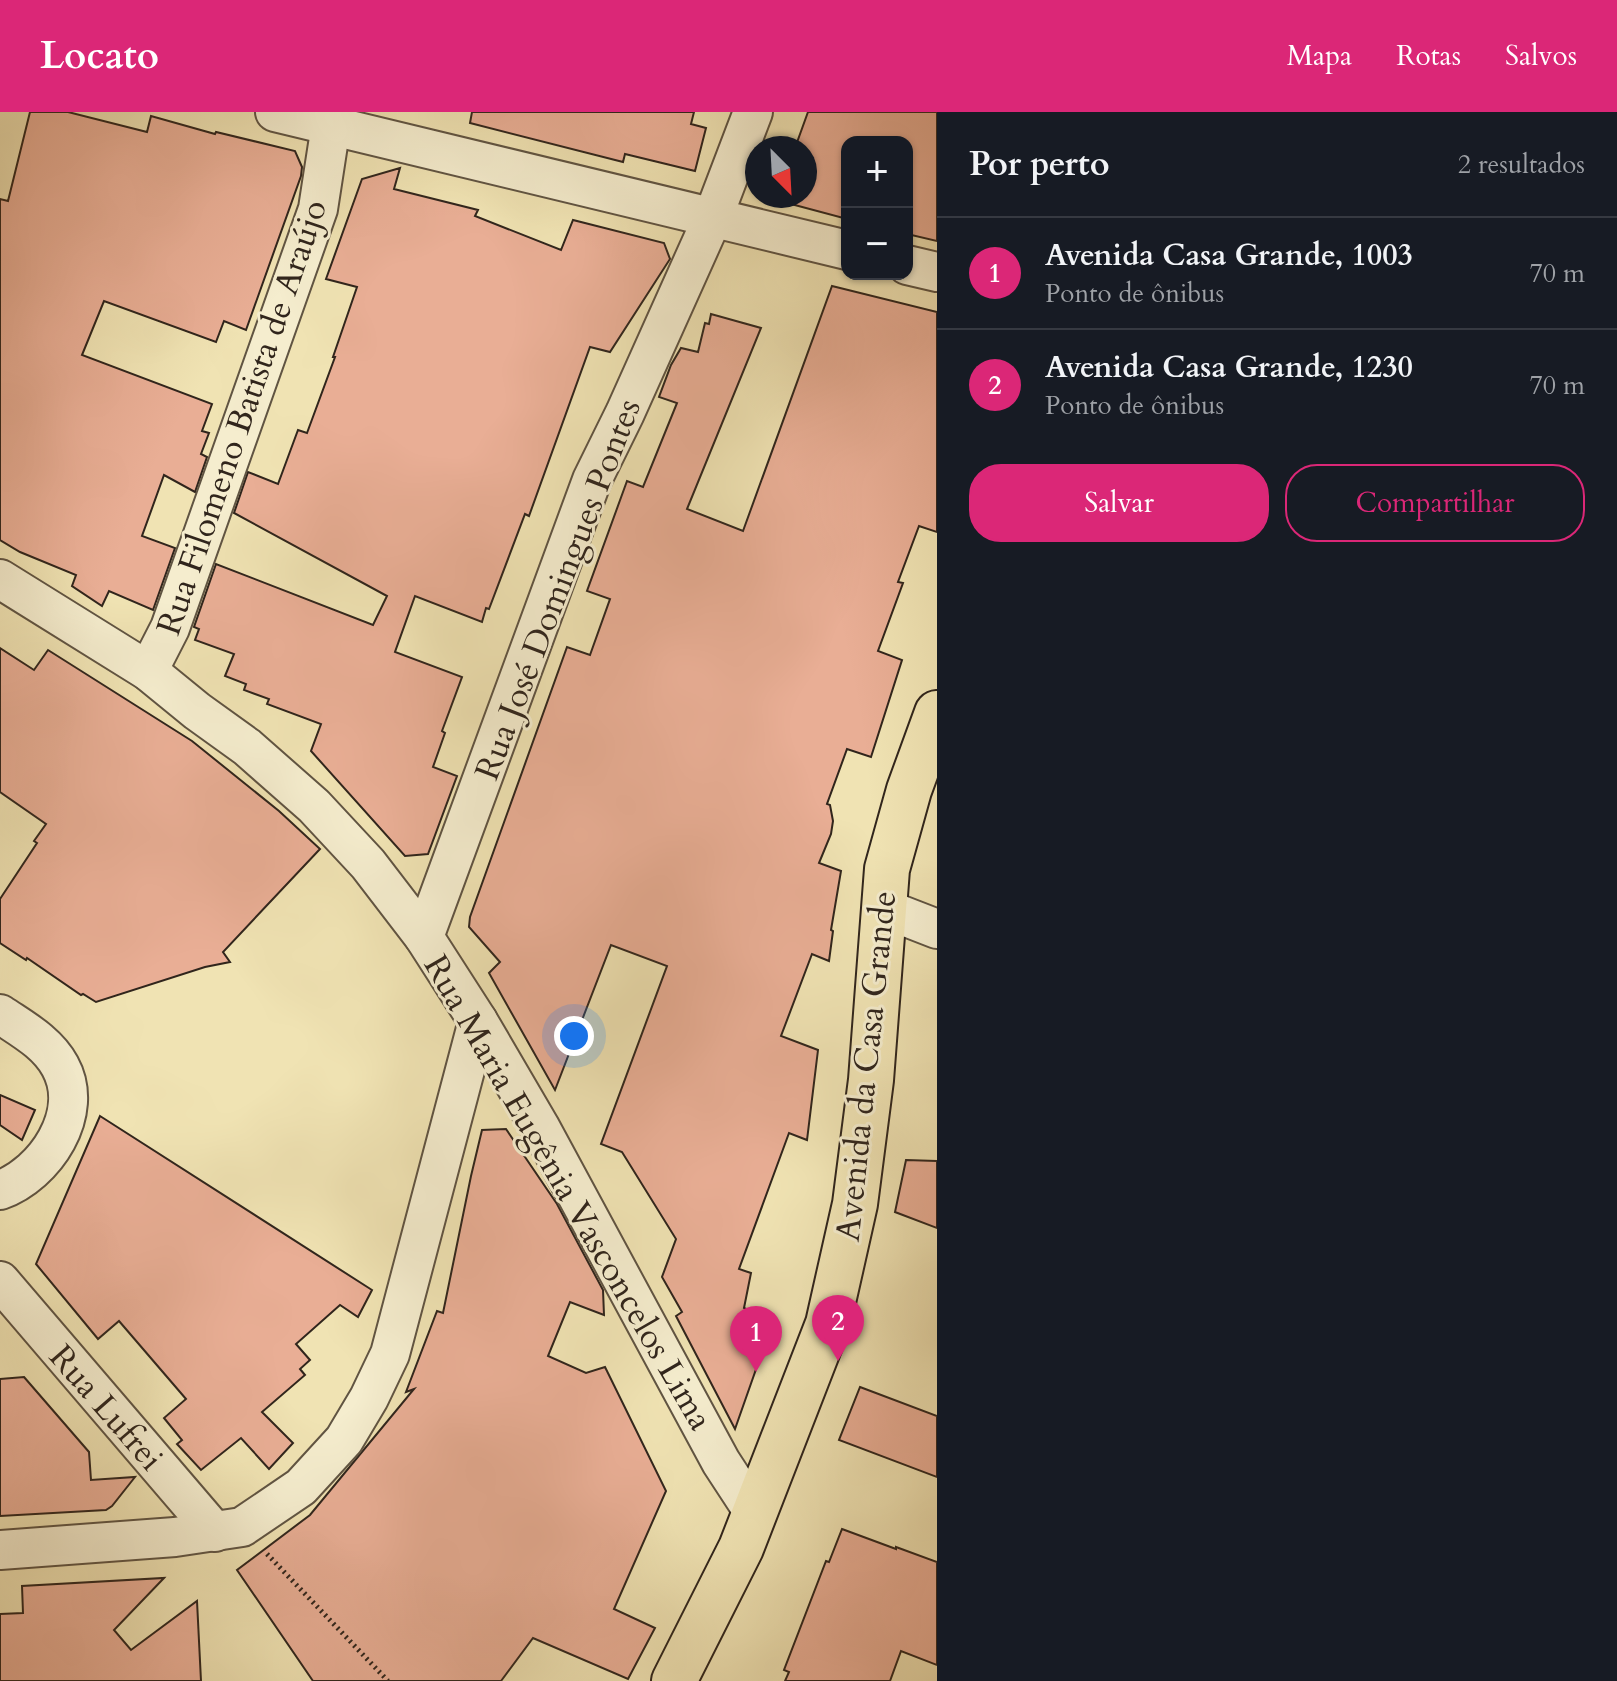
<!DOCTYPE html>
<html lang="pt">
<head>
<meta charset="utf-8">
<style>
  :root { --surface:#171b24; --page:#20242c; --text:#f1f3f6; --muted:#9ea1a6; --line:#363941; --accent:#db2777 }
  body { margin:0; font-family:Cardo,serif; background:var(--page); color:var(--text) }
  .controls { position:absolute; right:24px; top:24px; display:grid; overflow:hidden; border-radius:16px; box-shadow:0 2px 6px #0004 }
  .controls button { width:72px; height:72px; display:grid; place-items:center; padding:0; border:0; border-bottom:2px solid var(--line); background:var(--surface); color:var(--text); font:40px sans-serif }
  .compass { position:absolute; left:745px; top:24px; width:72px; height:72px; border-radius:50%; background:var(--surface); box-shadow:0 2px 6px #0004; rotate:156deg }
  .you { position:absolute; left:574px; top:924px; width:28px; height:28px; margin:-20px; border:6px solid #fff; border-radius:50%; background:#1a73e8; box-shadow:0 0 0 12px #1a73e833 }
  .badge { display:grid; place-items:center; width:52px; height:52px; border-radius:50%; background:var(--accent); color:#fff; font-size:26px; font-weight:700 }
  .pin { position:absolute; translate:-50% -66px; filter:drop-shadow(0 2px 4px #0008) }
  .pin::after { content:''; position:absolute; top:42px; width:28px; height:24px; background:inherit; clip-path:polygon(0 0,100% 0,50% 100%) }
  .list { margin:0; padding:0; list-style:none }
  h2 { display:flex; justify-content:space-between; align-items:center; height:104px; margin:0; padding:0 32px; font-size:34px }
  h2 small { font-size:26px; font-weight:400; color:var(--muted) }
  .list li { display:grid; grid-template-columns:52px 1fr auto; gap:24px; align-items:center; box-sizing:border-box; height:112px; padding:0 32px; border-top:2px solid var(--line) }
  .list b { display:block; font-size:30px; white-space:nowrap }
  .list p { margin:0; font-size:26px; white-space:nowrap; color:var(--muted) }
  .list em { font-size:26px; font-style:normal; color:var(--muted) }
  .actions { display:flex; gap:16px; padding:24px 32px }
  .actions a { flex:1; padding:18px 0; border:2px solid var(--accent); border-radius:32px; text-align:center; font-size:28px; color:var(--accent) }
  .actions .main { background:var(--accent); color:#fff }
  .map { position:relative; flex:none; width:937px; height:1569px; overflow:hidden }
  header { display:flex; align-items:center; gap:48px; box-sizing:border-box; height:112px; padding:0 40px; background:var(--accent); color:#fff }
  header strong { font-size:38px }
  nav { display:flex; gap:44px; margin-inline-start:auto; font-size:28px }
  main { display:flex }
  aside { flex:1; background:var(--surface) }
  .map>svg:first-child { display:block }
  .building { fill:#e9ae95; stroke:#30251c; stroke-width:2 }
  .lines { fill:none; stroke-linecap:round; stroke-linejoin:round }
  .minor-casing { stroke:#605442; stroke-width:42 }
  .major-casing { stroke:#30251c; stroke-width:48 }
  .path { stroke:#30251c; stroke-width:5; stroke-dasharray:2 4; stroke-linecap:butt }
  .minor { stroke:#f5edce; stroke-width:38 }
  .major { stroke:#f0e3b3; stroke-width:44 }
  .labels { text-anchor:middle; stroke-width:6; stroke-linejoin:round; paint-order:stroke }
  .street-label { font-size:34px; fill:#30251c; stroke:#f5edce }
</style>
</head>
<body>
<header>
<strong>Locato</strong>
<nav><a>Mapa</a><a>Rotas</a><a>Salvos</a></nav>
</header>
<main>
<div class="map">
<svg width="937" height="1569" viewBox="0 0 937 1569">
  <rect width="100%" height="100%" fill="#f0e3b3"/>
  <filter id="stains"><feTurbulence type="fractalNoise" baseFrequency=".0025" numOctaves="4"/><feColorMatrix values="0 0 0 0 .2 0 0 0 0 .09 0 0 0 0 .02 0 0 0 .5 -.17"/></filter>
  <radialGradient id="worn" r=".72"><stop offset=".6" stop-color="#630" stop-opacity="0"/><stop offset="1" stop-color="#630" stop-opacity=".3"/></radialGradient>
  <g class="building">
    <path d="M30 0H68L147 20 151 4 215 22 216 20 295 39 302 55 301 64 246 218 224 209 216 230 104 189 82 243 212 292 202 319 209 321 201 342 207 345 195 380 164 363 142 424 175 436 153 498 109 479 102 494 72 474 76 463 20 440 0 428V87L8 89Z"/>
    <path d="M472 0H694L691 12 706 16 695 59 625 42 623 50 470 11Z"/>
    <path d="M808 0H937V129L907 122V30H847V107L776 88 777 84H805V36H795Z"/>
    <path d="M400 56 394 77 478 98 475 104 561 138 573 108 664 131 670 147 610 240 590 235 529 404 525 402 489 497 486 496 482 510 415 484 395 540 462 565 442 619 445 621 433 655 457 664 428 742 405 744 311 639 321 612 267 592 269 587 244 578 246 572 225 564 234 542 195 528 199 517 194 515 216 452 373 513 387 484 234 401 248 360 278 372 298 318 307 321 335 245H333L357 175 326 167 362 67Z"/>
    <path d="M832 174 937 200V420L919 414 898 470 903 471 878 539 902 548 871 645 847 637 827 692 830 693 833 709 831 722 819 751 841 759 831 818 833 819 829 849 812 842 781 924 818 938 807 1028 789 1021 739 1157 751 1161 744 1196 773 1209 735 1317 676 1204 682 1200 662 1165 676 1127 622 1040 601 1032 667 854 611 833 555 978 489 861 500 850 469 815 470 805 567 535 590 543 610 487 587 479 627 369 643 375 677 291 659 285 671 253 681 236 698 240 705 211 709 212 711 202 761 216 687 397 743 419Z"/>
    <path d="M0 536 34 558 48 538 192 629 279 699 320 737 223 840 230 850 205 855 96 890 83 882 81 883 27 846 26 848 0 831V787L37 731 34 729 46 712 0 680Z"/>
    <path d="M0 983 35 998 22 1028 0 1013Z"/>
    <path d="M100 1004 372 1178 358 1205 340 1193 296 1232 310 1248 300 1257 305 1263 262 1300 293 1331 269 1357 241 1326 201 1358 177 1332 182 1328 164 1306 186 1287 119 1209 98 1227 36 1152Z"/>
    <path d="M506 1017 557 1092 603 1178 604 1203 570 1190 548 1244 586 1261 605 1255 666 1379 614 1497 655 1516 628 1567 533 1526 501 1569H313L237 1458 310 1403 414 1277 406 1280 437 1199 443 1201 471 1064 482 1018Z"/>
    <path d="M906 1048 937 1049V1116L895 1100Z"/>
    <path d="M24 1265 89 1340 91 1368 135 1365 112 1394 106 1398 0 1404V1267Z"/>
    <path d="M860 1275 937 1304V1365L839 1328Z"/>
    <path d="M842 1417 896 1437V1435L937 1450V1553L901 1539 890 1569H785L789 1560 784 1558 826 1449 829 1450Z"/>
    <path d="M164 1466 114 1518 131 1538 197 1489 201 1569H0V1502L23 1501 22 1474Z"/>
  </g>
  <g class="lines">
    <g class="minor-casing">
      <g id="minor">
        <path d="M275 0 847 138"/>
        <path d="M907 153 937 160"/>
        <path d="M0 467 148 559 197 599 247 635 314 694 368 752 424 825 478 909 540 1015 721 1350 755 1402"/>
        <path d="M148 559 170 516 318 97 333 0"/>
        <path d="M883 796 937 817"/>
        <path d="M424 825 592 368 625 301 713 105 753 0"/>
        <path d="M0 902C22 917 47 930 60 954 86 1001 45 1062 0 1078"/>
        <path d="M0 1169 215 1420"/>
        <path d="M0 1438 175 1425 242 1415 301 1375 344 1328 369 1286 390 1242 478 909"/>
      </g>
    </g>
    <g class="major-casing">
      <path id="major" d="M674 1569 741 1436 828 1212 855 1092 871 968 887 757 909 678 937 601"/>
    </g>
    <path class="path" d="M267 1442 388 1569"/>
    <use href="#minor" class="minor"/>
    <use href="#major" class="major"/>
  </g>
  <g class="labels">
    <g class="street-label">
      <text transform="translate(241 305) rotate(-71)" y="12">Rua Filomeno Batista de Araújo</text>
      <text transform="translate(557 477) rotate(-69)" y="12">Rua José Domingues Pontes</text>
      <text transform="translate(865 954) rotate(-84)" y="12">Avenida da Casa Grande</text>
      <text transform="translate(569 1080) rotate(60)" y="12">Rua Maria Eugênia Vasconcelos Lima</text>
      <text transform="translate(107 1295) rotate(49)" y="12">Rua Lufrei</text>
    </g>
  </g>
  <rect width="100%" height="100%" filter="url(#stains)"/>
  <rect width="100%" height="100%" fill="url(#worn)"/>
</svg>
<div class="controls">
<button>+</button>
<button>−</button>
</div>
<svg class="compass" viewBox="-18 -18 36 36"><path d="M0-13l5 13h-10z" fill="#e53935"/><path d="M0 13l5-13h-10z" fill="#9ea1a6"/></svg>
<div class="you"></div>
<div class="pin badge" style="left:756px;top:1260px">1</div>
<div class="pin badge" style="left:838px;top:1249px">2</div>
</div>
<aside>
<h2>Por perto<small>2 resultados</small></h2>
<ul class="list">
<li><span class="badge">1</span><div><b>Avenida Casa Grande, 1003</b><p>Ponto de ônibus</p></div><em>70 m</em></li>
<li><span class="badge">2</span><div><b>Avenida Casa Grande, 1230</b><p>Ponto de ônibus</p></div><em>70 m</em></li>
</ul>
<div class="actions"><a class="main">Salvar</a><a>Compartilhar</a></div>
</aside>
</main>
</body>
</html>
